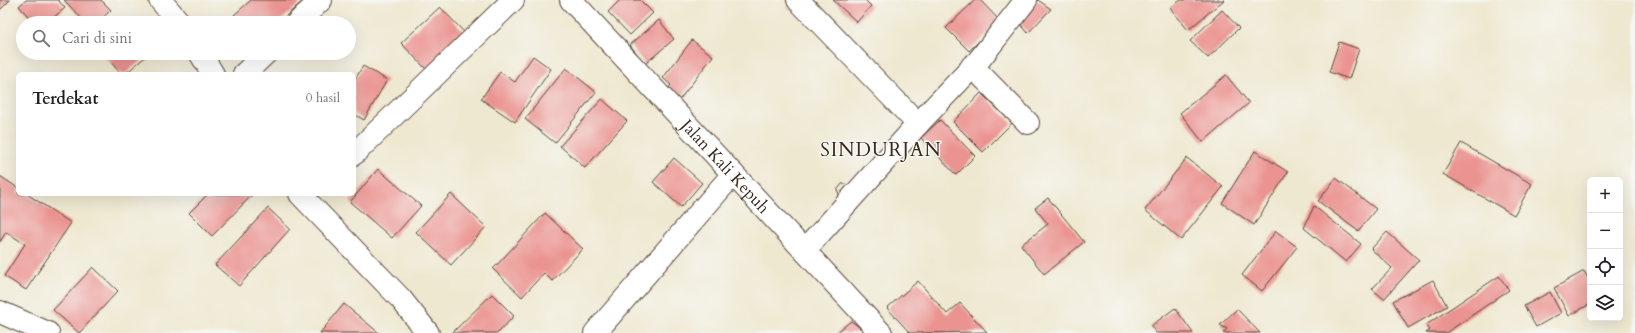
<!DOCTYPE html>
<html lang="id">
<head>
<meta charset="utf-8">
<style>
  :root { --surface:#fff; --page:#f6f6f6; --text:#202124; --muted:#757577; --line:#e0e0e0 }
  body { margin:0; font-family:Cardo,serif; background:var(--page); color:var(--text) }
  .controls { position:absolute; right:12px; bottom:12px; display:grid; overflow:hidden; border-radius:6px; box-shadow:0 4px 16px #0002 }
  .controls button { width:36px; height:36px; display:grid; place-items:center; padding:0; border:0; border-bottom:1px solid var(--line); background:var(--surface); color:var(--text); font:20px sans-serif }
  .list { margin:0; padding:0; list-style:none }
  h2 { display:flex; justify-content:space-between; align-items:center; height:52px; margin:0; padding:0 16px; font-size:17px }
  h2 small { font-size:13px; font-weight:400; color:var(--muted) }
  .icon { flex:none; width:22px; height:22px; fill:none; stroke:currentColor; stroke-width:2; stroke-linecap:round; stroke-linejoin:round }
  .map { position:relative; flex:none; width:1635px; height:333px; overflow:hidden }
  .search { position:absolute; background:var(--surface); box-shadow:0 4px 16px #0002; left:16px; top:16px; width:340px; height:44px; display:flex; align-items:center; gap:10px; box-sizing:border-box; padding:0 14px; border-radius:22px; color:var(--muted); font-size:15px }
  .panel { position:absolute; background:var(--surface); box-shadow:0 4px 16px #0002; left:16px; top:72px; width:340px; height:124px; border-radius:6px }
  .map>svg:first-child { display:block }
  .building { fill:#eb9390 }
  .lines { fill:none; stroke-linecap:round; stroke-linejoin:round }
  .street-casing { stroke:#564639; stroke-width:24 }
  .street { stroke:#fff; stroke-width:22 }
  .labels { text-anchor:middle; stroke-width:3; stroke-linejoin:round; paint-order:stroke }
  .street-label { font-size:17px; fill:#3b2a1e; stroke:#f6f6f2 }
  .quarter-label { font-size:19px; letter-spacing:1px; fill:#3b2a1e; stroke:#f6f6f2 }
</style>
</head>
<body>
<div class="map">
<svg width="1635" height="333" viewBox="0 0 1635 333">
  <rect width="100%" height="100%" fill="#f6f6f2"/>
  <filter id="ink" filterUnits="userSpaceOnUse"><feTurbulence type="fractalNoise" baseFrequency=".025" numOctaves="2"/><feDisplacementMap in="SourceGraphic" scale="8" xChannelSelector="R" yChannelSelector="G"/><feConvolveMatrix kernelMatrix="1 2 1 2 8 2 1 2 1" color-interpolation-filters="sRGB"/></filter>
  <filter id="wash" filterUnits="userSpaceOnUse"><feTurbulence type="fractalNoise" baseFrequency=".012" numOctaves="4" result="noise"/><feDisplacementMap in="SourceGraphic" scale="16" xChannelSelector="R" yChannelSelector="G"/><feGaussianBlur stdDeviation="0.9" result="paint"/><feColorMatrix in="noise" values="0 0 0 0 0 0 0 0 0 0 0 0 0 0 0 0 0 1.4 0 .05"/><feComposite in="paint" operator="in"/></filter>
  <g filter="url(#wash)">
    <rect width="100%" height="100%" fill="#efe8d0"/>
    <g id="blocks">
      <g class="building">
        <path d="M0 0H10L0 10Z"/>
        <path d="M26 0H58L65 8 47 23H34L19 6Z"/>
        <path d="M64 0H101L111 10 97 23H86Z"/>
        <path d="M251 0H304L278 23H241L234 15Z"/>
        <path d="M620 0H640L653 13 630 35 608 12Z"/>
        <path d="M833 0H865L871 6 857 22Z"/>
        <path d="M975 0H980L1000 21 969 51 946 28Z"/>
        <path d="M1038 0 1051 9 1028 33 1019 22Z"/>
        <path d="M1181 0H1224L1188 30 1170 8Z"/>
        <path d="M440 7 466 34 427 70 401 43Z"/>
        <path d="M1222 10 1239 28 1208 58 1190 41Z"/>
        <path d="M659 20 674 39 645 64 630 45Z"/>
        <path d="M692 40 713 56 677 103 665 94 671 85 663 78Z"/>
        <path d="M1339 42 1359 49 1349 79 1329 72Z"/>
        <path d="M103 53H150L125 74H121Z"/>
        <path d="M533 56 551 69 515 122 481 99 500 72 515 82Z"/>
        <path d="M363 66 387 80 364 120 354 114V81Z"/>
        <path d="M566 68 596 92 555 143 525 119Z"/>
        <path d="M1226 75 1249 103 1203 142 1180 113Z"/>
        <path d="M981 93 1012 123 983 152 953 122Z"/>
        <path d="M602 99 627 121 585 168 560 146Z"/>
        <path d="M940 120 975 156 956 175 921 138Z"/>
        <path d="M1461 143 1532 184 1514 215 1443 174Z"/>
        <path d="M1255 151 1288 172 1254 225 1222 203Z"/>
        <path d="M674 158 702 183 681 207 653 182Z"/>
        <path d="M1187 158 1223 187 1181 240 1145 210Z"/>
        <path d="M378 169 421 206 392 238 350 202Z"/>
        <path d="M0 176 18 188V194H27L71 223 26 290 4 276 25 244 6 232 0 242Z"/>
        <path d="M1336 178 1376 209 1358 231 1318 201Z"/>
        <path d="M843 183 852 187 842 200 837 190Z"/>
        <path d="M208 194H253L212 236 189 213Z"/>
        <path d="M451 194 486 227 451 265 416 232Z"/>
        <path d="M1048 198 1084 242 1044 274 1021 245 1048 224 1035 208Z"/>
        <path d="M1314 206 1361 244 1346 262 1304 228Z"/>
        <path d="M268 208 290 229 239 286 215 265Z"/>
        <path d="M545 213 583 249 552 281 544 273 522 297 493 269Z"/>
        <path d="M1276 231 1297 247 1262 291 1242 275Z"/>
        <path d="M1387 232 1419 260 1384 299 1372 289 1392 268 1371 249Z"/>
        <path d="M93 267 118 291 79 333 53 310Z"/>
        <path d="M1584 271 1590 281V304L1569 316 1554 288Z"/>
        <path d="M1499 276 1509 290 1446 333H1426L1430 330 1426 325Z"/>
        <path d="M1433 280 1447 306 1408 328 1393 301Z"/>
        <path d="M918 281 947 314 960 303 987 332 910 333 887 308Z"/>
        <path d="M1550 292 1561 313 1536 327 1524 306Z"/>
        <path d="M492 294 514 316 498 333H452Z"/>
        <path d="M344 304 379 333H320Z"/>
        <path d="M1175 308 1193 333H1156L1151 326Z"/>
        <path d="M1237 309 1260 333H1223L1227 329 1220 325Z"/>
        <path d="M851 321 867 333H836Z"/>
      </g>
    </g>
  </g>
  <g filter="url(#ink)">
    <use href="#blocks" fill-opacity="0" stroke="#564639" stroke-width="1"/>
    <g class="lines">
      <g class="street-casing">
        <g id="street">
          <path d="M160 0 180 23"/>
          <path id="s1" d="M571 0 881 333"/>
          <path d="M798 0 918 124"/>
          <path d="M297 23 321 0"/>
          <path d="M200 53 213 74"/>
          <path d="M972 66 1028 123"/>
          <path d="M244 74 266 53"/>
          <path d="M354 154 513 0"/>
          <path d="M300 194 401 299 428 333"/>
          <path d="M805 250 918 124 979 60 1026 0"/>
          <path d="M0 312 48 333"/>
          <path d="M595 333 733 174"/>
        </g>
      </g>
      <use href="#street" class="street"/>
    </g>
  </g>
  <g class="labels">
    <g class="street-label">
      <text dy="6" stroke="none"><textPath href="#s1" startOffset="227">Jalan Kali Kepuh</textPath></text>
    </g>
    <g class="quarter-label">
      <text x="881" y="156">SINDURJAN</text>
    </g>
  </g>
</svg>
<div class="controls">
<button>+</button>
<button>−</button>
<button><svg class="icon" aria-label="locate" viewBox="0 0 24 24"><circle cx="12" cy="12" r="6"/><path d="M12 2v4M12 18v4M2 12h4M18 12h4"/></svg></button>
<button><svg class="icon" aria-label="layers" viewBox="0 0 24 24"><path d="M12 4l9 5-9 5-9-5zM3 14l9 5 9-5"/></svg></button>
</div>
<div class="search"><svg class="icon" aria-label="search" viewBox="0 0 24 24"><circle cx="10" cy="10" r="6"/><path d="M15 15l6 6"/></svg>Cari di sini</div>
<section class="panel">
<h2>Terdekat<small>0 hasil</small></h2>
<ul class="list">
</ul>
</section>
</div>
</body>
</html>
